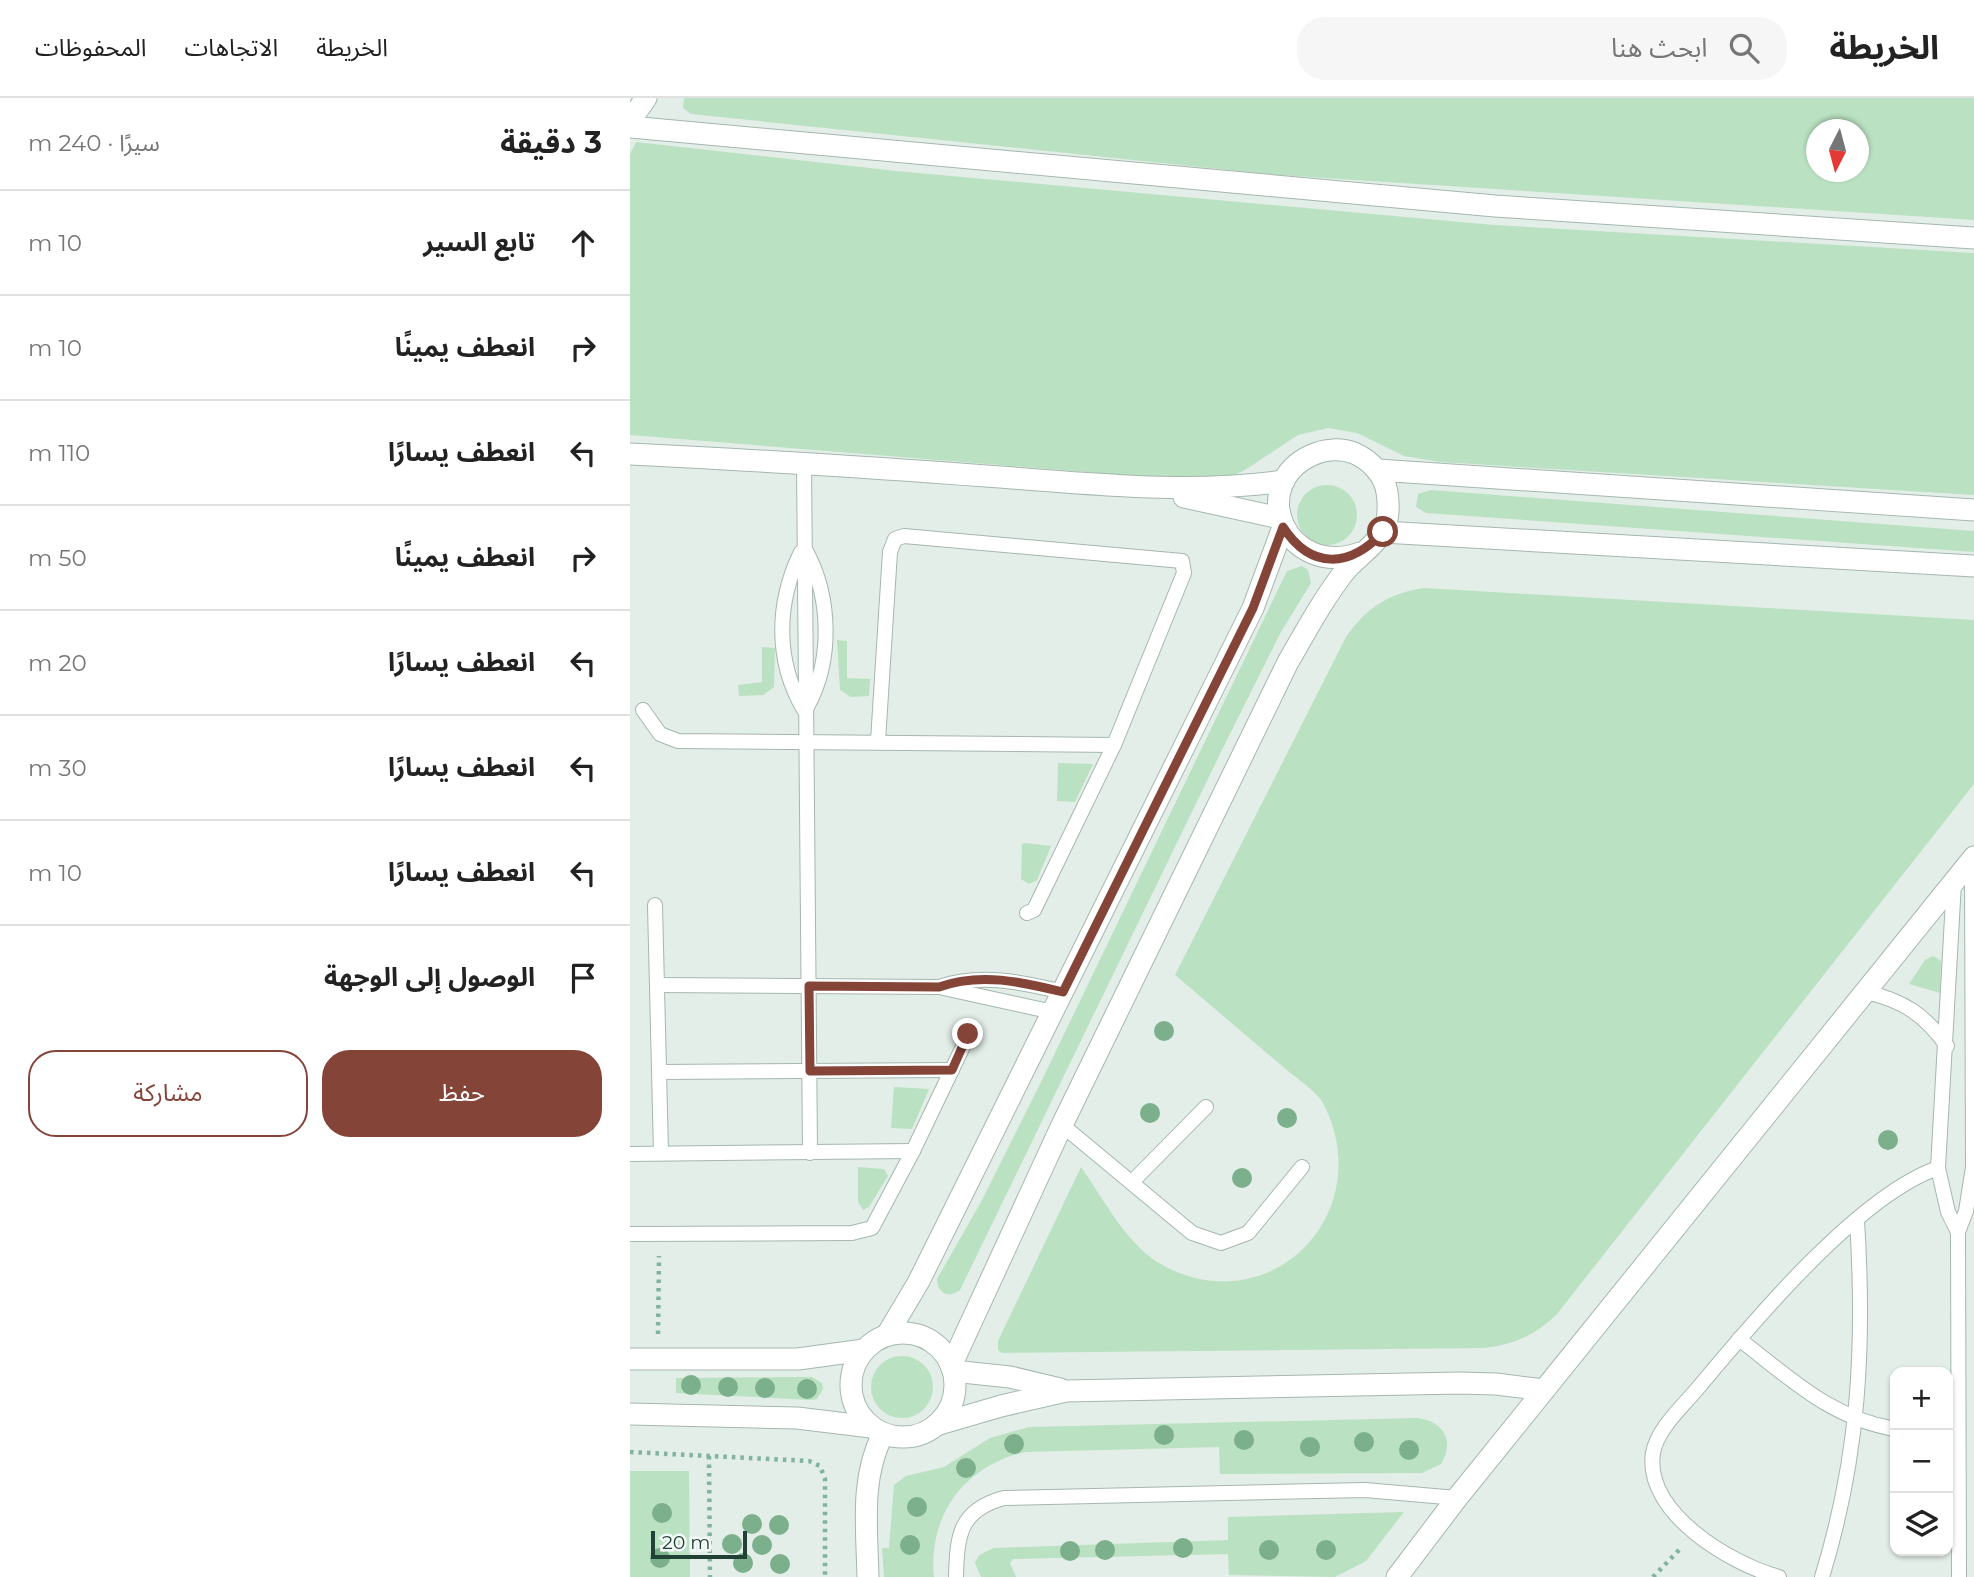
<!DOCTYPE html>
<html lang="ar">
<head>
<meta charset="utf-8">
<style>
  :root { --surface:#fff; --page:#f6f6f6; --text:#222; --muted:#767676; --line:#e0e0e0; --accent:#854438 }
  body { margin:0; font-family:Montserrat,"Noto Sans Arabic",sans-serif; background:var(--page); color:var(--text); direction:rtl }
  .controls { position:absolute; right:21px; bottom:21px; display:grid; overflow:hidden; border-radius:14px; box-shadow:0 2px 5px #0004 }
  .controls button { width:63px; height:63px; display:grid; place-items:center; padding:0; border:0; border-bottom:2px solid var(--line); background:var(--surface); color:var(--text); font:35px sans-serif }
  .compass { position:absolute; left:1176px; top:21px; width:63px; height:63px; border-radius:50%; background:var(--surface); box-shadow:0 2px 5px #0004; rotate:186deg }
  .scale { position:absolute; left:21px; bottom:18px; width:96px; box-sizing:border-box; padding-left:7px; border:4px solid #214136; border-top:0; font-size:19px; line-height:24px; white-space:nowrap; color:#214136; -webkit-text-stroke:5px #f4faf7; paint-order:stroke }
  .stop { position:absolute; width:21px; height:21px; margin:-16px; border:5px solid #854438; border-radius:50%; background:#fff }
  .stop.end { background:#854438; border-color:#fff; box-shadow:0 2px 7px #0008 }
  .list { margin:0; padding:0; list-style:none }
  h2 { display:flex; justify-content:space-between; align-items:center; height:91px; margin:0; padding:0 28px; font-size:30px }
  h2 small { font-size:23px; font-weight:400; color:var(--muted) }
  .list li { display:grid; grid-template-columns:46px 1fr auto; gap:21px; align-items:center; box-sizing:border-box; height:105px; padding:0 28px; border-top:2px solid var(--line) }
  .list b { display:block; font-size:26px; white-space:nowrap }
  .list em { font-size:23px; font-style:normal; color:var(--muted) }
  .actions { display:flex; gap:14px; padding:21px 28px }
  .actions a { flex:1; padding:16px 0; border:2px solid var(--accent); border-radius:28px; text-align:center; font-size:24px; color:var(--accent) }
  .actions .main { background:var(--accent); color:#fff }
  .icon { flex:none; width:38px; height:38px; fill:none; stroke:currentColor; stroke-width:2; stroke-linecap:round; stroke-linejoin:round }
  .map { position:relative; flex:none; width:1344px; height:1479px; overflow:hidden; direction:ltr }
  header { display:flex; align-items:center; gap:42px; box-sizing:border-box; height:98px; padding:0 35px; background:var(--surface); border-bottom:2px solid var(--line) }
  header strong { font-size:33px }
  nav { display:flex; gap:38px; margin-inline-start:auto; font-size:24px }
  .search { width:490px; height:63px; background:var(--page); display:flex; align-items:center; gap:18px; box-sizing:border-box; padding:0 24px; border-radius:28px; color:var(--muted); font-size:26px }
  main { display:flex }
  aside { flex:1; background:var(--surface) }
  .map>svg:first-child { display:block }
  .green { fill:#bae1c1; fill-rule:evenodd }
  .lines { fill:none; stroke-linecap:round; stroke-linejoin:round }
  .service-casing { stroke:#a5b7af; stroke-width:16 }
  .minor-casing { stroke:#a5b7af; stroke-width:23 }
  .tertiary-casing { stroke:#a5b7af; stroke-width:23 }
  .path { stroke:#81b4a0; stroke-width:4.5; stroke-dasharray:3.5 5; stroke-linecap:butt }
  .service { stroke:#fff; stroke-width:14 }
  .minor { stroke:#fff; stroke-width:21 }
  .tertiary { stroke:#fff; stroke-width:21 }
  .tree { fill:#7caf8c }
  .route { stroke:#854438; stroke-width:9 }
</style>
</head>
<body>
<header>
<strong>الخريطة</strong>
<div class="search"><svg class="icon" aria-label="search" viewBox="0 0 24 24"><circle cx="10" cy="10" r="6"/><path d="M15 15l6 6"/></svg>ابحث هنا</div>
<nav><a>الخريطة</a><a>الاتجاهات</a><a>المحفوظات</a></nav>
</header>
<main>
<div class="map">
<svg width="1344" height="1479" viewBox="0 0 1344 1479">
  <rect width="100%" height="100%" fill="#e3eee8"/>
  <g class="green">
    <path d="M54 0H1344V122L648 77 61 16 53 10ZM1186 32H1228V74H1186Z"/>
    <path d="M6 44 266 73 864 127 1344 155V397L810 364 774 358 727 335 698 330 668 337 615 372 600 379 568 383 0 337V56Z"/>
    <circle cx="697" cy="417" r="30"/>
    <path d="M801 392 1344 433V454L796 415 786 409 788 396Z"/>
    <path d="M672 468 678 472 681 485 651 534 591 654 330 1192C319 1201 307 1195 307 1181L351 1104 411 984 657 473Z"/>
    <path d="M794 490 1344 522V686L927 1216C906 1237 883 1247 853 1250L372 1255 368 1252V1243L451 1069C475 1103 498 1150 536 1169 644 1224 749 1112 693 1005 686 993 669 982 658 973 620 941 583 909 545 877L716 539C736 510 759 495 794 490Z"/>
    <path d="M207 542 217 543V580L240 581 239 598 221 599 210 592Z"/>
    <path d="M132 549 145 550 144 589 133 597 109 598 108 587 132 584Z"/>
    <path d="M428 665 463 666 445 704 427 703Z"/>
    <path d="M395 745 421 748 407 782 399 786 391 781 392 746Z"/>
    <path d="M1303 858 1311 863 1310 895 1279 886 1295 862Z"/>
    <path d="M264 989 299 991 282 1031 261 1030Z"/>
    <path d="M228 1069 254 1071 258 1078 239 1109 233 1112 228 1104Z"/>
    <circle cx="272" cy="1289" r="31"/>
    <path d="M182 1279 192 1285 193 1291 187 1301 181 1302 46 1295V1280Z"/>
    <path d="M787 1320C814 1323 825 1343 811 1366L792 1375 590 1376 589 1349 395 1354C335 1368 298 1416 304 1479H254L252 1450H259L264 1387 276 1378 314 1369 360 1340 399 1329Z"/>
    <path d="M0 1373H59L60 1479H0Z"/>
    <path d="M774 1414 736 1463 705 1479 599 1477 598 1456 383 1461 380 1465 386 1479H351L345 1465 349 1457 364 1450 598 1442V1419Z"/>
  </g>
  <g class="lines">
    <g class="service-casing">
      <g id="service">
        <path d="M174 364 180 1055"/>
        <path d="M176 453C201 499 203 562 177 609"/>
        <path d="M171 454C146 505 145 563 174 612"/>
        <path d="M13 612 30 636 48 643 484 647"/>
        <path d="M248 643 260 454 265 441 274 438 552 463 554 475 484 647 404 812 397 815"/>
        <path d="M1324 784 1308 1070 1318 1114 1328 1134"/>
        <path d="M25 807 31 1055"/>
        <path d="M27 887 309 889 423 914"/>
        <path d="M309 889C350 875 392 884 433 894"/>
        <path d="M1235 894C1273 902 1295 917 1317 948"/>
        <path d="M30 974 322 972"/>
        <path d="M432 1027 562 1135 591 1145 618 1135 672 1069"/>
        <path d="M0 1056 283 1053"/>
        <path d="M502 1084 576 1009"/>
        <path d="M0 1136 222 1135 242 1130 283 1053 339 936"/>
        <path d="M1109 1241C1160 1280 1200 1320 1265 1331"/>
        <path d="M326 1479C327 1438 329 1412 374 1400L735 1392 827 1400"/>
        <path d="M1149 1479C1101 1466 1014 1415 1023 1355 1027 1331 1053 1308 1068 1290 1122 1225 1229 1097 1308 1070"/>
        <path d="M1192 1479C1229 1359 1235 1248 1227 1123"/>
        <path d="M1329 1479 1328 1134 1336 1113 1343 1069 1342 762"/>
      </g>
    </g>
    <g class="minor-casing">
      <g id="minor">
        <path d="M0 23 16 0"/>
        <path d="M0 29 865 108 1344 140"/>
        <path d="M0 356C119 362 238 369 356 378 456 385 555 397 654 383"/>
        <path d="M554 399 650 420"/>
        <path d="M323 1273 380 1279 430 1291"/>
        <path d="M306 1327 371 1308 436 1293 829 1285 866 1286 914 1292"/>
        <path d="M238 1479C237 1431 230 1380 253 1336"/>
        <path d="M767 1479 827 1400 1344 759"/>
      </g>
    </g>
    <g class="tertiary-casing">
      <g id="tertiary">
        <path d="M748 372 1344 412"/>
        <path d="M753 434 1344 468"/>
        <circle cx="273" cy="1287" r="52"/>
        <path d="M257 1237 289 1183 623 510 653 429"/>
        <path d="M0 1261H168L234 1252"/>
        <path d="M321 1268 432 1027 658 564C676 533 693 501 715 473 726 460 742 450 752 435 759 424 759 406 757 394 754 376 740 362 724 355 711 350 695 351 682 357 616 387 656 481 730 455"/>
        <path d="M0 1316 167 1320 241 1329"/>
      </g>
    </g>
    <g class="path">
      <path d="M28 1236 29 1158"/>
      <path d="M0 1354 179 1363 190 1368 195 1381V1479"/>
      <path d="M79 1358 80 1479"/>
      <path d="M1023 1479 1050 1451"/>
    </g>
    <use href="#service" class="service"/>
    <use href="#minor" class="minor"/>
    <use href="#tertiary" class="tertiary"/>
  </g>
  <g class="tree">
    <circle cx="534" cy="933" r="10"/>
    <circle cx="520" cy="1015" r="10"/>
    <circle cx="657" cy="1020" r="10"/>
    <circle cx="1258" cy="1042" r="10"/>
    <circle cx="612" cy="1080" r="10"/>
    <circle cx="61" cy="1287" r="10"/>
    <circle cx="98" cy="1289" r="10"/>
    <circle cx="135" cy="1290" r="10"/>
    <circle cx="177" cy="1291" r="10"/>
    <circle cx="534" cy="1337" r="10"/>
    <circle cx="614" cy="1342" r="10"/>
    <circle cx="734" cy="1344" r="10"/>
    <circle cx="384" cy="1346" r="10"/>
    <circle cx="680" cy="1349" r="10"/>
    <circle cx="779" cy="1352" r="10"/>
    <circle cx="336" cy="1370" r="10"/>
    <circle cx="287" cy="1409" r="10"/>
    <circle cx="32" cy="1415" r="10"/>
    <circle cx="122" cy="1426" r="10"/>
    <circle cx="149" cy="1427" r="10"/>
    <circle cx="102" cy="1446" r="10"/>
    <circle cx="132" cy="1447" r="10"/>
    <circle cx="280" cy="1447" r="10"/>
    <circle cx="553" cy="1450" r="10"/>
    <circle cx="475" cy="1452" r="10"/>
    <circle cx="639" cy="1452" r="10"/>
    <circle cx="696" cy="1452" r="10"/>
    <circle cx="440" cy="1453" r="10"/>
    <circle cx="30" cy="1460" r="10"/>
    <circle cx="113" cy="1465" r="10"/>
    <circle cx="150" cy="1466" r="10"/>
  </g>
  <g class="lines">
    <path class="route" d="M338 936 322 972 180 973 179 888 309 889C350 874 392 884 433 894L623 510 653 429C681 472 720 470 753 434"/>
  </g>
</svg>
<div class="controls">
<button>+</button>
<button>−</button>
<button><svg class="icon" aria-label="layers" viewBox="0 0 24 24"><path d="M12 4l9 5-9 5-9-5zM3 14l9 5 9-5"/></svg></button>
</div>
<svg class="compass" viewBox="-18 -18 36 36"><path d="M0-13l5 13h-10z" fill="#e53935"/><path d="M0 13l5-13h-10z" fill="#767676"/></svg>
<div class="scale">20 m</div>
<div class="stop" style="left:753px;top:434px"></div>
<div class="stop end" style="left:338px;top:936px"></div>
</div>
<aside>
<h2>3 دقيقة<small>سيرًا · 240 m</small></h2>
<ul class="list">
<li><svg class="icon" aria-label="ahead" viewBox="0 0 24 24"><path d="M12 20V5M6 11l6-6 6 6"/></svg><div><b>تابع السير</b></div><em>10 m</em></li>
<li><svg class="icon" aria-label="right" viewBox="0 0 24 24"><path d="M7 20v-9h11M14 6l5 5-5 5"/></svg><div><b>انعطف يمينًا</b></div><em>10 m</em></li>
<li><svg class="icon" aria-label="left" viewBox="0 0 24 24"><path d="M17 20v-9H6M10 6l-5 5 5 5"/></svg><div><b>انعطف يسارًا</b></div><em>110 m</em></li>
<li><svg class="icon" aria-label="right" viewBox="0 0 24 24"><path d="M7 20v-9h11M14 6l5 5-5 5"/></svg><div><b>انعطف يمينًا</b></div><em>50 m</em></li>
<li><svg class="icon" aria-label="left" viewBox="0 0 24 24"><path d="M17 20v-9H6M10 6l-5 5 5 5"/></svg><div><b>انعطف يسارًا</b></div><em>20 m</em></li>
<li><svg class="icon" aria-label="left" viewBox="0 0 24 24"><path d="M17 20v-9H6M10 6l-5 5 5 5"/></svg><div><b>انعطف يسارًا</b></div><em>30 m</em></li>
<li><svg class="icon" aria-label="left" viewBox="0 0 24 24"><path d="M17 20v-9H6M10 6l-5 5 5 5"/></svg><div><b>انعطف يسارًا</b></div><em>10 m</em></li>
<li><svg class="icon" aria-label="arrive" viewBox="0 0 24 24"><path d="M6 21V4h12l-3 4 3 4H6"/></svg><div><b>الوصول إلى الوجهة</b></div></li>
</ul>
<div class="actions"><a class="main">حفظ</a><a>مشاركة</a></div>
</aside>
</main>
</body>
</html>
